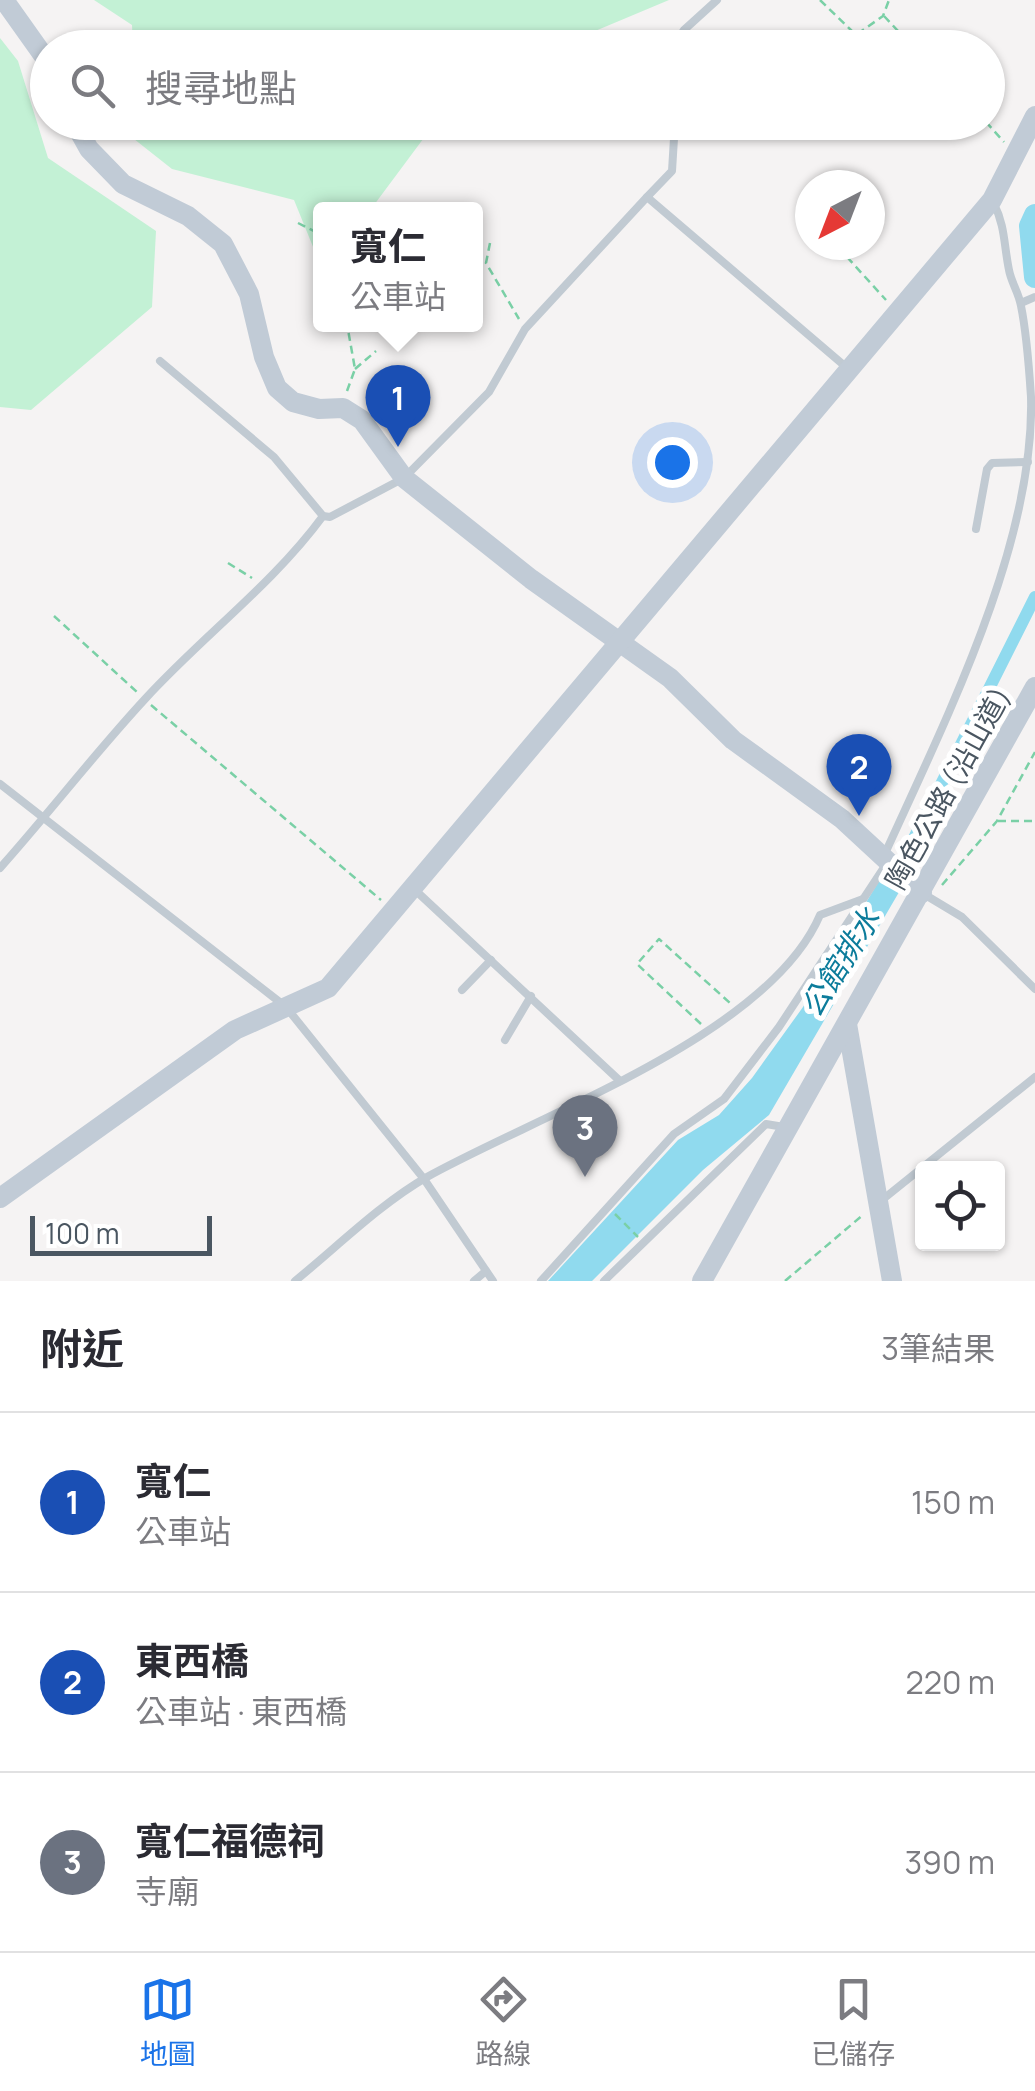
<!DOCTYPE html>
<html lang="zh-TW">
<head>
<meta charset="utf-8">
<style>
  :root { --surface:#fff; --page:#f7f7f7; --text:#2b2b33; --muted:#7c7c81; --line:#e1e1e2; --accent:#1a73e8 }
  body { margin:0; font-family:Manrope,"Noto Sans TC",sans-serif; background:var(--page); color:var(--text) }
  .controls { position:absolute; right:30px; bottom:30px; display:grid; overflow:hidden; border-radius:10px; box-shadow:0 2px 8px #0004 }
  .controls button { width:90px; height:90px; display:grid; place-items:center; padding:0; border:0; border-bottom:2px solid var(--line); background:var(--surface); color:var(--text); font:50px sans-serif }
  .compass { position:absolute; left:795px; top:170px; width:90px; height:90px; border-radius:50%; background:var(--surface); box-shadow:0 2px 8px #0004; rotate:222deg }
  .scale { position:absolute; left:30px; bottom:25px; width:182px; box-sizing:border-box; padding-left:10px; border:5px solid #4a5661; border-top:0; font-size:28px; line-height:35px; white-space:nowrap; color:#4a5661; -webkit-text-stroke:8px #fff; paint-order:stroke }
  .you { position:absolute; left:672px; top:462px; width:35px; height:35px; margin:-25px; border:8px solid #fff; border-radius:50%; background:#1a73e8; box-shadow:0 0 0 15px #1a73e833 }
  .badge { display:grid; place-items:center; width:65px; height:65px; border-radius:50%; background:var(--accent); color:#fff; font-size:32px; font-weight:700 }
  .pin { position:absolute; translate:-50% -82px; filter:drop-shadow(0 2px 5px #0008) }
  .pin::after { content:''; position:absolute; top:52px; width:35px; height:30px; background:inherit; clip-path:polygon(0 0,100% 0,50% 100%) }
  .popup { position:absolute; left:313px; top:202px; width:170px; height:130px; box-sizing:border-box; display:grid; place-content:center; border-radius:10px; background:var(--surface); filter:drop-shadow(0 2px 8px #0005); font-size:32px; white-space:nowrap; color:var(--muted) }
  .popup b { font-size:38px; color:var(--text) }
  .popup::after { content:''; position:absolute; left:50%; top:100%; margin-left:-20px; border:20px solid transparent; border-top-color:var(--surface) }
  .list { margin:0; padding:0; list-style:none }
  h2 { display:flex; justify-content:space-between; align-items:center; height:130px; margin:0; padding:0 40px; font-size:42px }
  h2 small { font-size:32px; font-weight:400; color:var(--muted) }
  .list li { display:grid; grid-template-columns:65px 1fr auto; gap:30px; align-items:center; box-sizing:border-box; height:180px; padding:0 40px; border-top:2px solid var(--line) }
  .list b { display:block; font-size:38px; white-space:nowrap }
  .list p { margin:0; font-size:32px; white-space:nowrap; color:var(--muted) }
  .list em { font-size:32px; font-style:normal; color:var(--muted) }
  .icon { flex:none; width:55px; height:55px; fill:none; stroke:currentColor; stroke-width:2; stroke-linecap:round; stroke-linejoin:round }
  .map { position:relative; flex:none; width:1035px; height:1281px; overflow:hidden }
  .search { position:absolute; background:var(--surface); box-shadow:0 2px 8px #0004; left:30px; right:30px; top:30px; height:110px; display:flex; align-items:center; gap:25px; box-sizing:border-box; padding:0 35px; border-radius:55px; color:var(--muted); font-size:38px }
  .sheet { height:670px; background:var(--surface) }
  nav { display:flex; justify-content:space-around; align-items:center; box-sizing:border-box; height:140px; border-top:2px solid var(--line); background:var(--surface); font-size:28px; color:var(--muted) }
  nav a { display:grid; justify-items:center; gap:5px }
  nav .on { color:var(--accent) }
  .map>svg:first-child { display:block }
  .green { fill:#c3f1d5 }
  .water { fill:#90daee }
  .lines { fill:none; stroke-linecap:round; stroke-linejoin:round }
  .canal { stroke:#90daee; stroke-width:12 }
  .river { stroke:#90daee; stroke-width:22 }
  .path { stroke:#7ad0a6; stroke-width:2.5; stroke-dasharray:8 5; stroke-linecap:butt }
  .lane { stroke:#c1cad2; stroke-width:8 }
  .secondary { stroke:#c1cbd6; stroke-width:20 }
  .labels { text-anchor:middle; stroke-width:10; stroke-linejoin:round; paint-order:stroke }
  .street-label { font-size:28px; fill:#4a5661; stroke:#fff }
  .water-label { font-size:30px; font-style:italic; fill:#0c7c9b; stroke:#fff }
</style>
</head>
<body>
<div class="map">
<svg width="1035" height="1281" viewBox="0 0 1035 1281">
  <rect width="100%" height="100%" fill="#f5f3f3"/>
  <g class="green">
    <path d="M94 0H669L557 47 133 48 132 25Z"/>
    <path d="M0 38 18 61 48 158 156 231 152 307 31 410 0 407Z"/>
    <path d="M134 123V122L435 123 374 205 376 209 320 210V264L294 200 172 169 134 139Z"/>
  </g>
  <path class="water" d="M885 871 902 887 769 1115 703 1170 592 1281H548L678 1140 719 1115 752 1078 803 1007Z"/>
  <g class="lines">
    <path class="canal" d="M895 876 1035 597"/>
    <path class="river" d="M1035 215 1030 226 1035 277"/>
    <g class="path">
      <path d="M820 0 856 35 883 16 889 0"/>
      <path d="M884 16 914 48"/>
      <path d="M986 122 1004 142"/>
      <path d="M298 223 320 234"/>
      <path d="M490 243 486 263 519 319"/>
      <path d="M847 257 886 300"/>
      <path d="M355 369 376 351"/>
      <path d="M347 391 355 369 347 324"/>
      <path d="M228 563 252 578"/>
      <path d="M54 616 138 693"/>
      <path d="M151 705 381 900"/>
      <path d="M998 821H1035"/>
      <path d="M942 885 997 821 1035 752"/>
      <path d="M701 1024 637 964 659 939 730 1003"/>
      <path d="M615 1214 638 1237"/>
      <path d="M785 1281 864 1214"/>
    </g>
    <g class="lane">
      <path d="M672 48 684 30 717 0"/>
      <path d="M675 122 672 171 647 197 846 367"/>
      <path d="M1021 303 1035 297"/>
      <path d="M160 361 274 457 323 516 330 517 404 478 489 392 525 329 647 197"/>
      <path d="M976 529 987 469 992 463 1028 462"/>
      <path d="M0 784 286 1007 424 1179 493 1281"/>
      <path d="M0 868C50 812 95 753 146 698 204 635 273 584 323 516"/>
      <path d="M415 890 620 1081"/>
      <path d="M922 893 962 917 1035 989"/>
      <path d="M462 990 491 960"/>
      <path d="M505 1040 531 996"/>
      <path d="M882 1200 1035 1077"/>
      <path d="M295 1281C337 1247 380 1204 427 1177 538 1115 769 1035 820 915L863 899"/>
      <path d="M474 1281 486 1271"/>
      <path d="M541 1281 674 1134 724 1099 779 1027 885 866 883 858C943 725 1035 545 1031 397 1029 367 1027 335 1021 306 1019 293 1011 282 1009 270 1004 246 1005 225 994 204"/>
      <path d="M604 1281 766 1124 784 1127"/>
    </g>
    <g class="secondary">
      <path d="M4 0 48 62"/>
      <path d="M74 122 89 149 123 184 188 216 223 244 249 294 264 357 277 388 293 402 319 409 343 408 362 420 404 478 531 579 670 678 733 740 842 819 922 893"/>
      <path d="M847 1024 892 1281"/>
      <path d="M0 1198 235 1030 328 988 992 200 1035 116"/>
      <path d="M702 1281 1035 687"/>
    </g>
  </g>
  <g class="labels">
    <g class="street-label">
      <text transform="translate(948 788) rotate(-61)" y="10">陶色公路 (沿山道)</text>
    </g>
    <g class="water-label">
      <text transform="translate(841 963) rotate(-58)" y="10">公館排水</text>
    </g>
  </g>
</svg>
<div class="controls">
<button><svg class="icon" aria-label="locate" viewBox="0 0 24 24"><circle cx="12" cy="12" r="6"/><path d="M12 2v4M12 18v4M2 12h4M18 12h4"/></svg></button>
</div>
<svg class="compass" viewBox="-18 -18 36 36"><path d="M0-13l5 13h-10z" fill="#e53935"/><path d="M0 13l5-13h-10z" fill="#7c7c81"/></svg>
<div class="scale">100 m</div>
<div class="you"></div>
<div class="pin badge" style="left:398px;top:447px;background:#1a4fb4">1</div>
<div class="popup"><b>寬仁</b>公車站</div>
<div class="pin badge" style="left:859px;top:816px;background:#1a4fb4">2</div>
<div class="pin badge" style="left:585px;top:1177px;background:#6b7280">3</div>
<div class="search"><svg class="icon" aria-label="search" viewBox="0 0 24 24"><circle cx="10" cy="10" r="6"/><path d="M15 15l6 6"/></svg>搜尋地點</div>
</div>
<section class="sheet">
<h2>附近<small>3筆結果</small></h2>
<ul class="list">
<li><span class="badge" style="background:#1a4fb4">1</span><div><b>寬仁</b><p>公車站</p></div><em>150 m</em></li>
<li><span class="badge" style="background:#1a4fb4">2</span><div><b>東西橋</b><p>公車站 · 東西橋</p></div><em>220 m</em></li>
<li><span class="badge" style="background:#6b7280">3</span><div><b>寬仁福德祠</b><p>寺廟</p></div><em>390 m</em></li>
</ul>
</section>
<nav>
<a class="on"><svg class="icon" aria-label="map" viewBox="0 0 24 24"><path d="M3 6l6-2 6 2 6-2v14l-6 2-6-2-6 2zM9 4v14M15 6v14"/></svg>地圖</a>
<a><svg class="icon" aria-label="directions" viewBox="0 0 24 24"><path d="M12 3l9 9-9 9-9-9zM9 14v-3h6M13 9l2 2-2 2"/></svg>路線</a>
<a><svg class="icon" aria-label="saved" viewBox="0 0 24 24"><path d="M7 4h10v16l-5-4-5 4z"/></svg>已儲存</a>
</nav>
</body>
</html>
